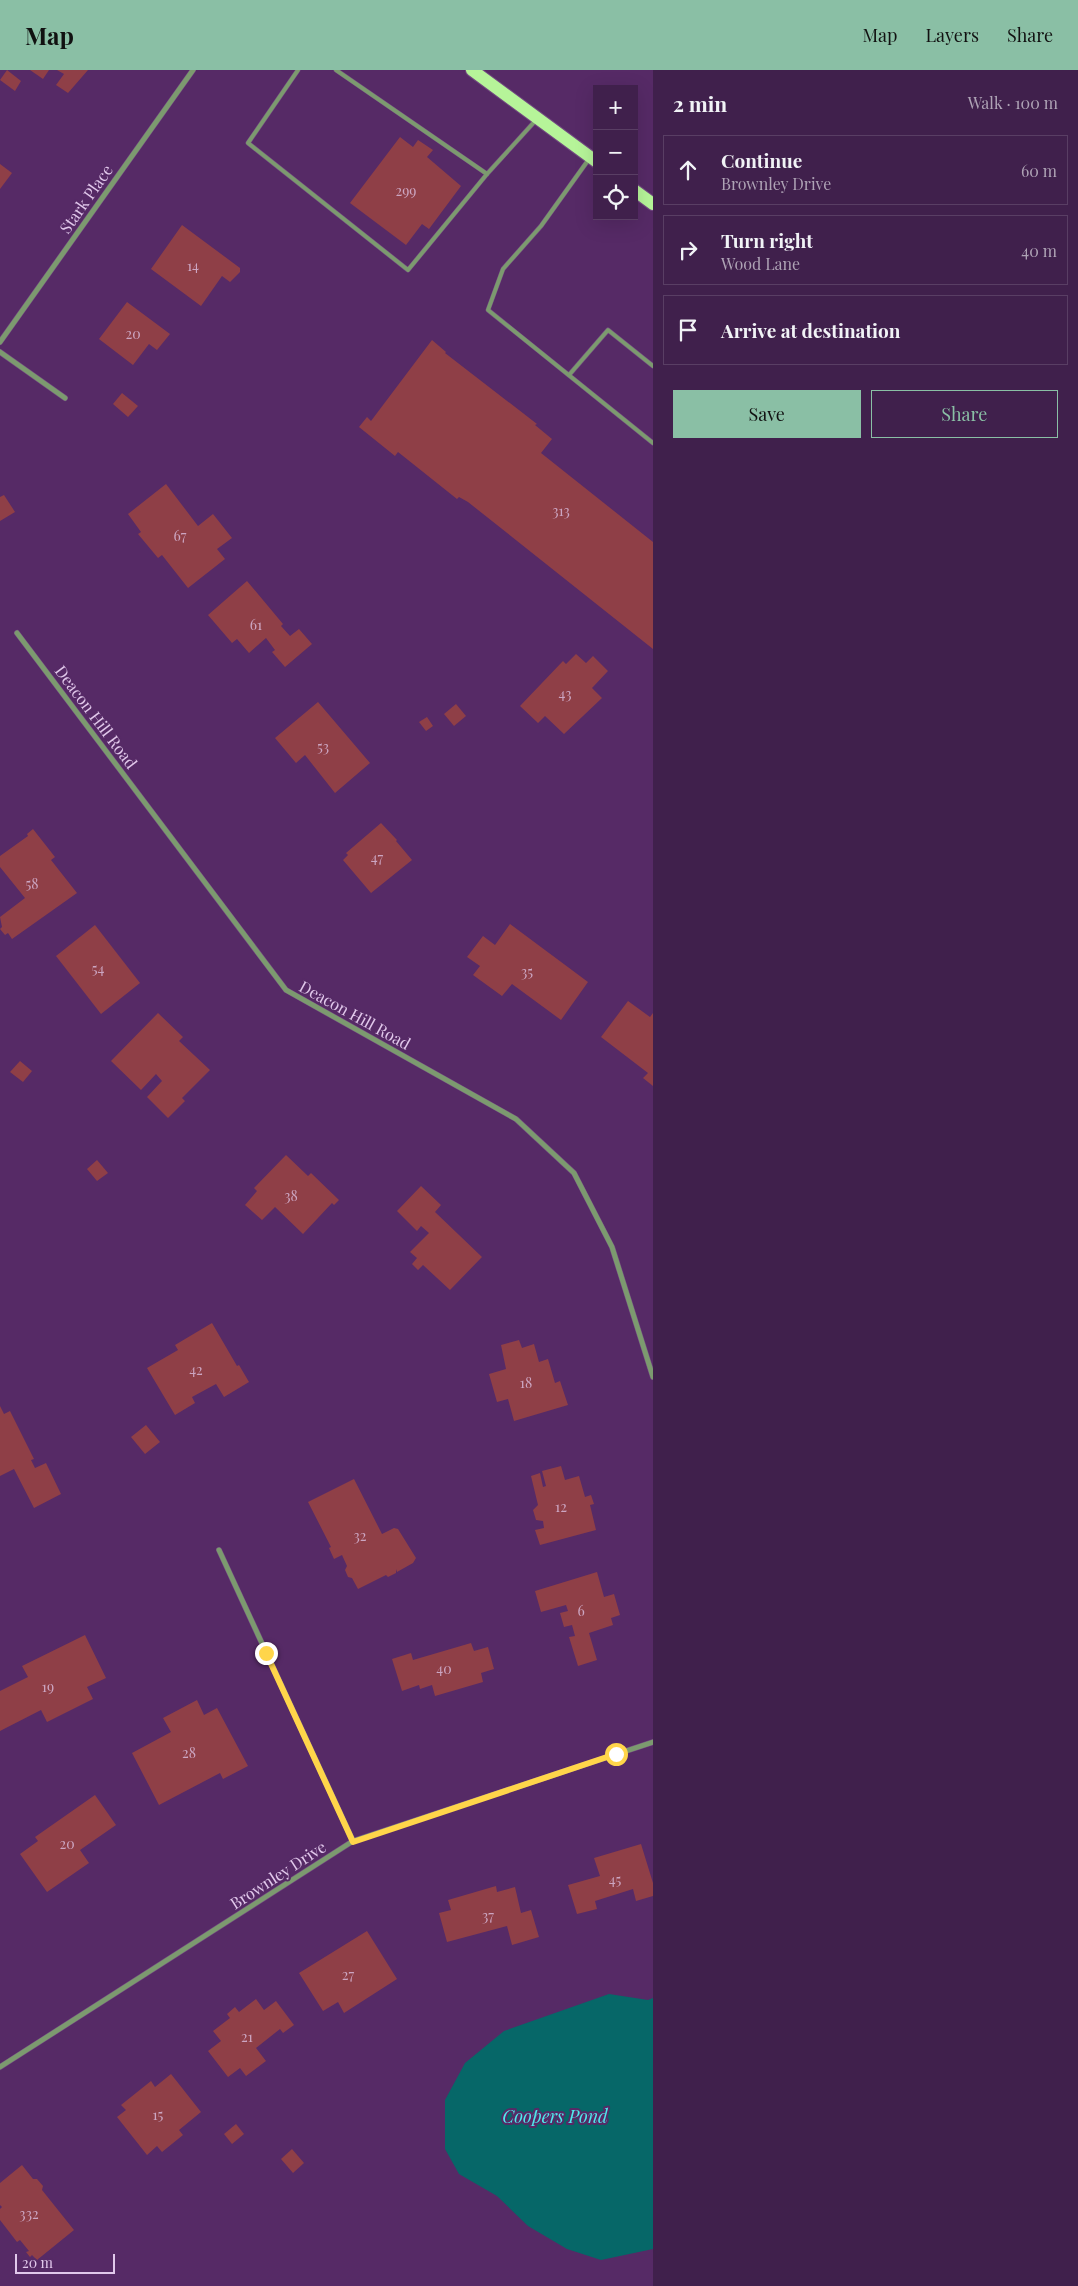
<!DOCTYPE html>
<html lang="en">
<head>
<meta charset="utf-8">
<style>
  :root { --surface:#40204c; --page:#472853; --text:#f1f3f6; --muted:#aea3b5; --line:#593e64; --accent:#8abfa5 }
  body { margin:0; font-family:"Playfair Display",serif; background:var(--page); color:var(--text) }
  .controls { position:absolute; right:15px; top:15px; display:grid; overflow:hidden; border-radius:0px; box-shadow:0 5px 20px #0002 }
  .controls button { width:45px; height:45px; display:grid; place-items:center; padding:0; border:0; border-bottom:1px solid var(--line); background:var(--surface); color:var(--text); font:25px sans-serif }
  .scale { position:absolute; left:15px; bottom:12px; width:100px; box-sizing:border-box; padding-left:5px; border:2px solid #e1c8eb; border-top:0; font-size:14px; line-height:18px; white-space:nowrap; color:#e1c8eb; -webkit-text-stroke:4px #562a66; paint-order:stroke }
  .stop { position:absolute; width:15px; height:15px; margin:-11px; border:4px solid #ffd54a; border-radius:50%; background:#fff }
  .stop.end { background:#ffd54a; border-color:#fff; box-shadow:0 1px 5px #0008 }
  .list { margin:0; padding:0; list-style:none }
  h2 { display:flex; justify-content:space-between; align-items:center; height:65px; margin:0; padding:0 20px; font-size:21px }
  h2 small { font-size:16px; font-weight:400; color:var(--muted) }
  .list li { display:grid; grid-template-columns:32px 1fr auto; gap:15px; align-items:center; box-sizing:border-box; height:70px; margin:0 10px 10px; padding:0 10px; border:1px solid var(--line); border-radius:0px }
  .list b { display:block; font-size:19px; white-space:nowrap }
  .list p { margin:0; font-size:16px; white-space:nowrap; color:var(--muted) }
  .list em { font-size:16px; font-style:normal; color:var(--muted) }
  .actions { display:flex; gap:10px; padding:15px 20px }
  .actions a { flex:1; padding:11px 0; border:1px solid var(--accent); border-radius:0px; text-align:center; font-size:18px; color:var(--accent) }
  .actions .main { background:var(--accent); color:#111 }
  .icon { flex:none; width:28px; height:28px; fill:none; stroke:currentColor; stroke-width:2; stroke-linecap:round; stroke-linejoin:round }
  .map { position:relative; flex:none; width:653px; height:2216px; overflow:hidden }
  header { display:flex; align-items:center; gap:30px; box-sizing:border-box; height:70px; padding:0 25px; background:var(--accent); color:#111 }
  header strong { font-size:24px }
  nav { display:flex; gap:28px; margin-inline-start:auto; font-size:18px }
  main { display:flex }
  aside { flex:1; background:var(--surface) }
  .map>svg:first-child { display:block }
  .water { fill:#066768 }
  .building { fill:#8f3f47 }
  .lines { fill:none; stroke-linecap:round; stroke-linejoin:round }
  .lane-casing { stroke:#724a81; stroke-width:5 }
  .street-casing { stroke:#724a81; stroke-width:6 }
  .primary-casing { stroke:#724a81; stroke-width:14 }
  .lane { stroke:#7c9a6f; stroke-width:4 }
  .street { stroke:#7c9a6f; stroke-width:5 }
  .primary { stroke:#b6f499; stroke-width:12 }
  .route { stroke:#ffd54a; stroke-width:6 }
  .labels { text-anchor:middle; stroke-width:4; stroke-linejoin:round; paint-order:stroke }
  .number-label { font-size:14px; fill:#cca6c2 }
  .street-label { font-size:16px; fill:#e1c8eb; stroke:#562a66 }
  .water-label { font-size:18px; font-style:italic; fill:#4feaec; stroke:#562a66 }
</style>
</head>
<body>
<header>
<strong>Map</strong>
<nav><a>Map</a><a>Layers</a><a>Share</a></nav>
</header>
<main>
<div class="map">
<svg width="653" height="2216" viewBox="0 0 653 2216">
  <rect width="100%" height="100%" fill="#562a66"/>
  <path class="water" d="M609 1924 648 1930 653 1928V2179L601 2190 567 2179 528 2156 497 2126 459 2104 445 2079V2030L465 1993 504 1961Z"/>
  <g class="building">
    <path d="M7 0 21 11 15 21 0 10Z"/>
    <path d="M30 0H49L43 9Z"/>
    <path d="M57 0H88L68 23 56 15 64 4Z"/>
    <path d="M400 67 413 77 418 70 433 80 427 87 461 116 429 159 422 154 406 175 350 133Z"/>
    <path d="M0 94 12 103 0 119Z"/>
    <path d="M182 155 240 198V202L230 212 222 206 201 236 151 199Z"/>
    <path d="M127 232 170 264 157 280 149 274 133 295 99 269Z"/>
    <path d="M432 270 446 282 445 283 537 354 535 355 552 369 541 383 653 472V579L468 432 459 427 457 429 398 382 395 386 359 357 367 347 371 351Z"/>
    <path d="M122 323 138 336 128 347 113 334Z"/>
    <path d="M166 414 198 456 213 444 232 468 217 479 225 489 188 518 162 485 158 488 138 464 141 462 128 444Z"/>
    <path d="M4 425 15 442 0 451V427Z"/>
    <path d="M247 511 283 554 281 556 290 566 299 559 312 574 285 597 272 582 275 580 266 568 249 583 237 569 232 573 208 545Z"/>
    <path d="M576 584 586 593 593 586 608 601 592 618 602 628 564 664 545 646 538 653 520 636 563 591 566 594Z"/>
    <path d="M318 632 370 693 335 723 305 685 296 693 275 668Z"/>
    <path d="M456 634 466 646 454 656 444 644Z"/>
    <path d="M427 647 433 656 426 661 419 652Z"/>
    <path d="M381 753 397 770 396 771 412 790 371 823 343 790 348 785 346 783Z"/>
    <path d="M33 759 55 787 51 790 77 823 12 869 8 863 5 865 0 859 2 857 0 847 25 828 0 797V786L28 766 27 764Z"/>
    <path d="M510 854 588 912 561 950 512 914 502 926 473 905 480 896 467 887 483 866 495 875Z"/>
    <path d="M95 855 140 913 101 944 56 886Z"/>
    <path d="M628 931 650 947 653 943V1016L643 1008 648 1003 601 967Z"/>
    <path d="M158 943 183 967 179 971 210 1000 182 1028 185 1031 168 1048 147 1027 162 1011 156 1004 141 1020 111 991Z"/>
    <path d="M20 991 32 1001 23 1012 10 1002Z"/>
    <path d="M286 1085 308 1106 311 1103 339 1130 334 1135 332 1133 303 1164 275 1137 262 1150 245 1135 257 1121 254 1118Z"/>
    <path d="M97 1090 108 1103 97 1111 87 1099Z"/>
    <path d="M421 1116 441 1135 435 1142 482 1187 450 1220 423 1195 418 1200 412 1194 417 1188 410 1182 429 1163 421 1156 417 1161 397 1141Z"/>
    <path d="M212 1253 237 1296 239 1295 249 1312 224 1327 216 1314 192 1327 195 1333 175 1345 147 1298 178 1280 175 1275Z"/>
    <path d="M519 1270 522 1278 534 1274 539 1292 548 1289 555 1313 560 1311 568 1335 514 1351 508 1329 497 1332 489 1304 506 1299 501 1275Z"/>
    <path d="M0 1336 4 1344 10 1341 34 1389 31 1390 35 1398 46 1393 61 1424 34 1438 14 1399 0 1406Z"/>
    <path d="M146 1355 160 1372 145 1384 131 1367Z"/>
    <path d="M561 1396 565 1410 579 1406 585 1427 591 1425 594 1434 590 1435 596 1460 540 1475 535 1460 544 1458 543 1451 536 1450 533 1440 538 1435 531 1406 540 1403 543 1417 546 1416 542 1401Z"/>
    <path d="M354 1409 382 1464 394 1458 398 1459 416 1488 413 1493 397 1502 396 1499V1503L388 1507 386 1505 358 1519 352 1508 348 1507 345 1500 347 1496 342 1485 334 1489 329 1478 331 1477 308 1432Z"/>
    <path d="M597 1502 604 1527 614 1524 620 1545 611 1548 613 1555 589 1563 597 1590 578 1596 569 1567 575 1566 572 1555 564 1557 560 1543 568 1541 566 1535 541 1542 535 1521Z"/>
    <path d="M85 1565 106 1608 87 1617 93 1629 47 1652 41 1640 0 1661V1621L28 1607 22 1596Z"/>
    <path d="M471 1573 474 1581 488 1577 494 1599 481 1603 483 1612 435 1626 432 1615 420 1619 419 1615 402 1621 392 1589 411 1583 413 1590Z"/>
    <path d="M197 1630 204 1645 217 1638 248 1696 223 1709 220 1703 159 1735 132 1683 171 1662 163 1648Z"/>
    <path d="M95 1725 116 1755 80 1780 89 1793 47 1822 20 1784 38 1771 35 1767Z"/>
    <path d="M641 1774 653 1813V1826L636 1831 633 1819 595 1831 597 1839 577 1844 568 1815 600 1806 594 1788Z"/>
    <path d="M496 1816 497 1822 515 1817 521 1843 531 1840 539 1867 512 1875 507 1856 447 1872 439 1843 451 1840 448 1830Z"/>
    <path d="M367 1861 397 1909 344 1943 338 1932 323 1941 299 1903Z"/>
    <path d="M256 1929 264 1940 276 1931 294 1955 283 1963 280 1959 256 1978 266 1991 246 2006 240 1998 228 2007 208 1981 221 1971 213 1961 230 1948 227 1944 235 1937 239 1942Z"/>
    <path d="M171 2004 201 2042 179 2060 183 2065 162 2082 157 2076 147 2085 117 2047 126 2040 121 2035 151 2011 155 2017Z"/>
    <path d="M236 2054 244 2064 232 2074 224 2064Z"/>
    <path d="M292 2079 304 2093 293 2103 281 2089Z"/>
    <path d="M22 2095 33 2109H37L43 2116 42 2120 74 2160 37 2190 32 2185 30 2187 26 2182 29 2181 20 2170 17 2172 0 2150V2139L2 2137 0 2135V2113Z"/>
  </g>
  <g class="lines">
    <g class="lane-casing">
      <g id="lane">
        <path d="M298 0 248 73 408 200 487 104 536 50"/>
        <path d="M336 0 487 104"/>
        <path d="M589 89 541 156 503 199 488 240 653 373"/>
        <path d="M569 305 608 260 653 296"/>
      </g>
    </g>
    <g class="street-casing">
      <g id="street">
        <path d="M0 272 193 0"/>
        <path d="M0 282 65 328"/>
        <path d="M17 563 286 920 516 1049 574 1103 612 1177 653 1307"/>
        <path d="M219 1480 353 1771"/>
        <path d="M0 1997 353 1771 653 1672"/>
      </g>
    </g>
    <g class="primary-casing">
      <g id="primary">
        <path d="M472 0 597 92"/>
        <path d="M634 120 653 134"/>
      </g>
    </g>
    <use href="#lane" class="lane"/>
    <use href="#street" class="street"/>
    <use href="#primary" class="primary"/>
  </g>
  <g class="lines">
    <path class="route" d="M266 1583 353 1772 616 1684"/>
  </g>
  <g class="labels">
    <g class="number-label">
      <text x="406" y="126">299</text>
      <text x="193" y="201">14</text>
      <text x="133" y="269">20</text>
      <text x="561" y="446">313</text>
      <text x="180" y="471">67</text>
      <text x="256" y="560">61</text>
      <text x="565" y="629">43</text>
      <text x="323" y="682">53</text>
      <text x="377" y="793">47</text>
      <text x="32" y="819">58</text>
      <text x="98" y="904">54</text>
      <text x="527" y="907">35</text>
      <text x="291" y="1131">38</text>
      <text x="196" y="1305">42</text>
      <text x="526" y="1318">18</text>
      <text x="561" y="1442">12</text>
      <text x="360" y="1471">32</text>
      <text x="581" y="1546">6</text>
      <text x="444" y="1604">40</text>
      <text x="48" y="1622">19</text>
      <text x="189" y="1688">28</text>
      <text x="67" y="1779">20</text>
      <text x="615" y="1815">45</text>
      <text x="488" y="1851">37</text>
      <text x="348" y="1910">27</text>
      <text x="247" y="1972">21</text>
      <text x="158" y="2050">15</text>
      <text x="29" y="2149">332</text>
    </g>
    <g class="street-label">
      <text transform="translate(86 129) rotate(-55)" y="6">Stark Place</text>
      <text transform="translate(96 647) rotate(53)" y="6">Deacon Hill Road</text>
      <text transform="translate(355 945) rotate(29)" y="6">Deacon Hill Road</text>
      <text transform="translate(278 1805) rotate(-33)" y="6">Brownley Drive</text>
    </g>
    <g class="water-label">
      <text x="555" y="2053">Coopers Pond</text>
    </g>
  </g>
</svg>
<div class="controls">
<button>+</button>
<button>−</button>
<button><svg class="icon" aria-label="locate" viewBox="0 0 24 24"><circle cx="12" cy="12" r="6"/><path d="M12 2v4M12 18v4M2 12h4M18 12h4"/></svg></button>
</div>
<div class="scale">20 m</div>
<div class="stop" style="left:616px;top:1684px"></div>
<div class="stop end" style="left:266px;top:1583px"></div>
</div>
<aside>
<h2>2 min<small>Walk · 100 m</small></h2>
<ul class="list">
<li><svg class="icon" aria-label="ahead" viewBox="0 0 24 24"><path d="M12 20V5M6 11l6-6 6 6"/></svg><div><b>Continue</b><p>Brownley Drive</p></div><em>60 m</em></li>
<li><svg class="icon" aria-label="right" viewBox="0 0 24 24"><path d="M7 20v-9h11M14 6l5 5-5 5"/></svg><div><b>Turn right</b><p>Wood Lane</p></div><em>40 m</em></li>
<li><svg class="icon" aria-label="arrive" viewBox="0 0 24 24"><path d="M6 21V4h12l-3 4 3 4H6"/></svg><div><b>Arrive at destination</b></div></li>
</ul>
<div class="actions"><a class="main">Save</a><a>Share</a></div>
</aside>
</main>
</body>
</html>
